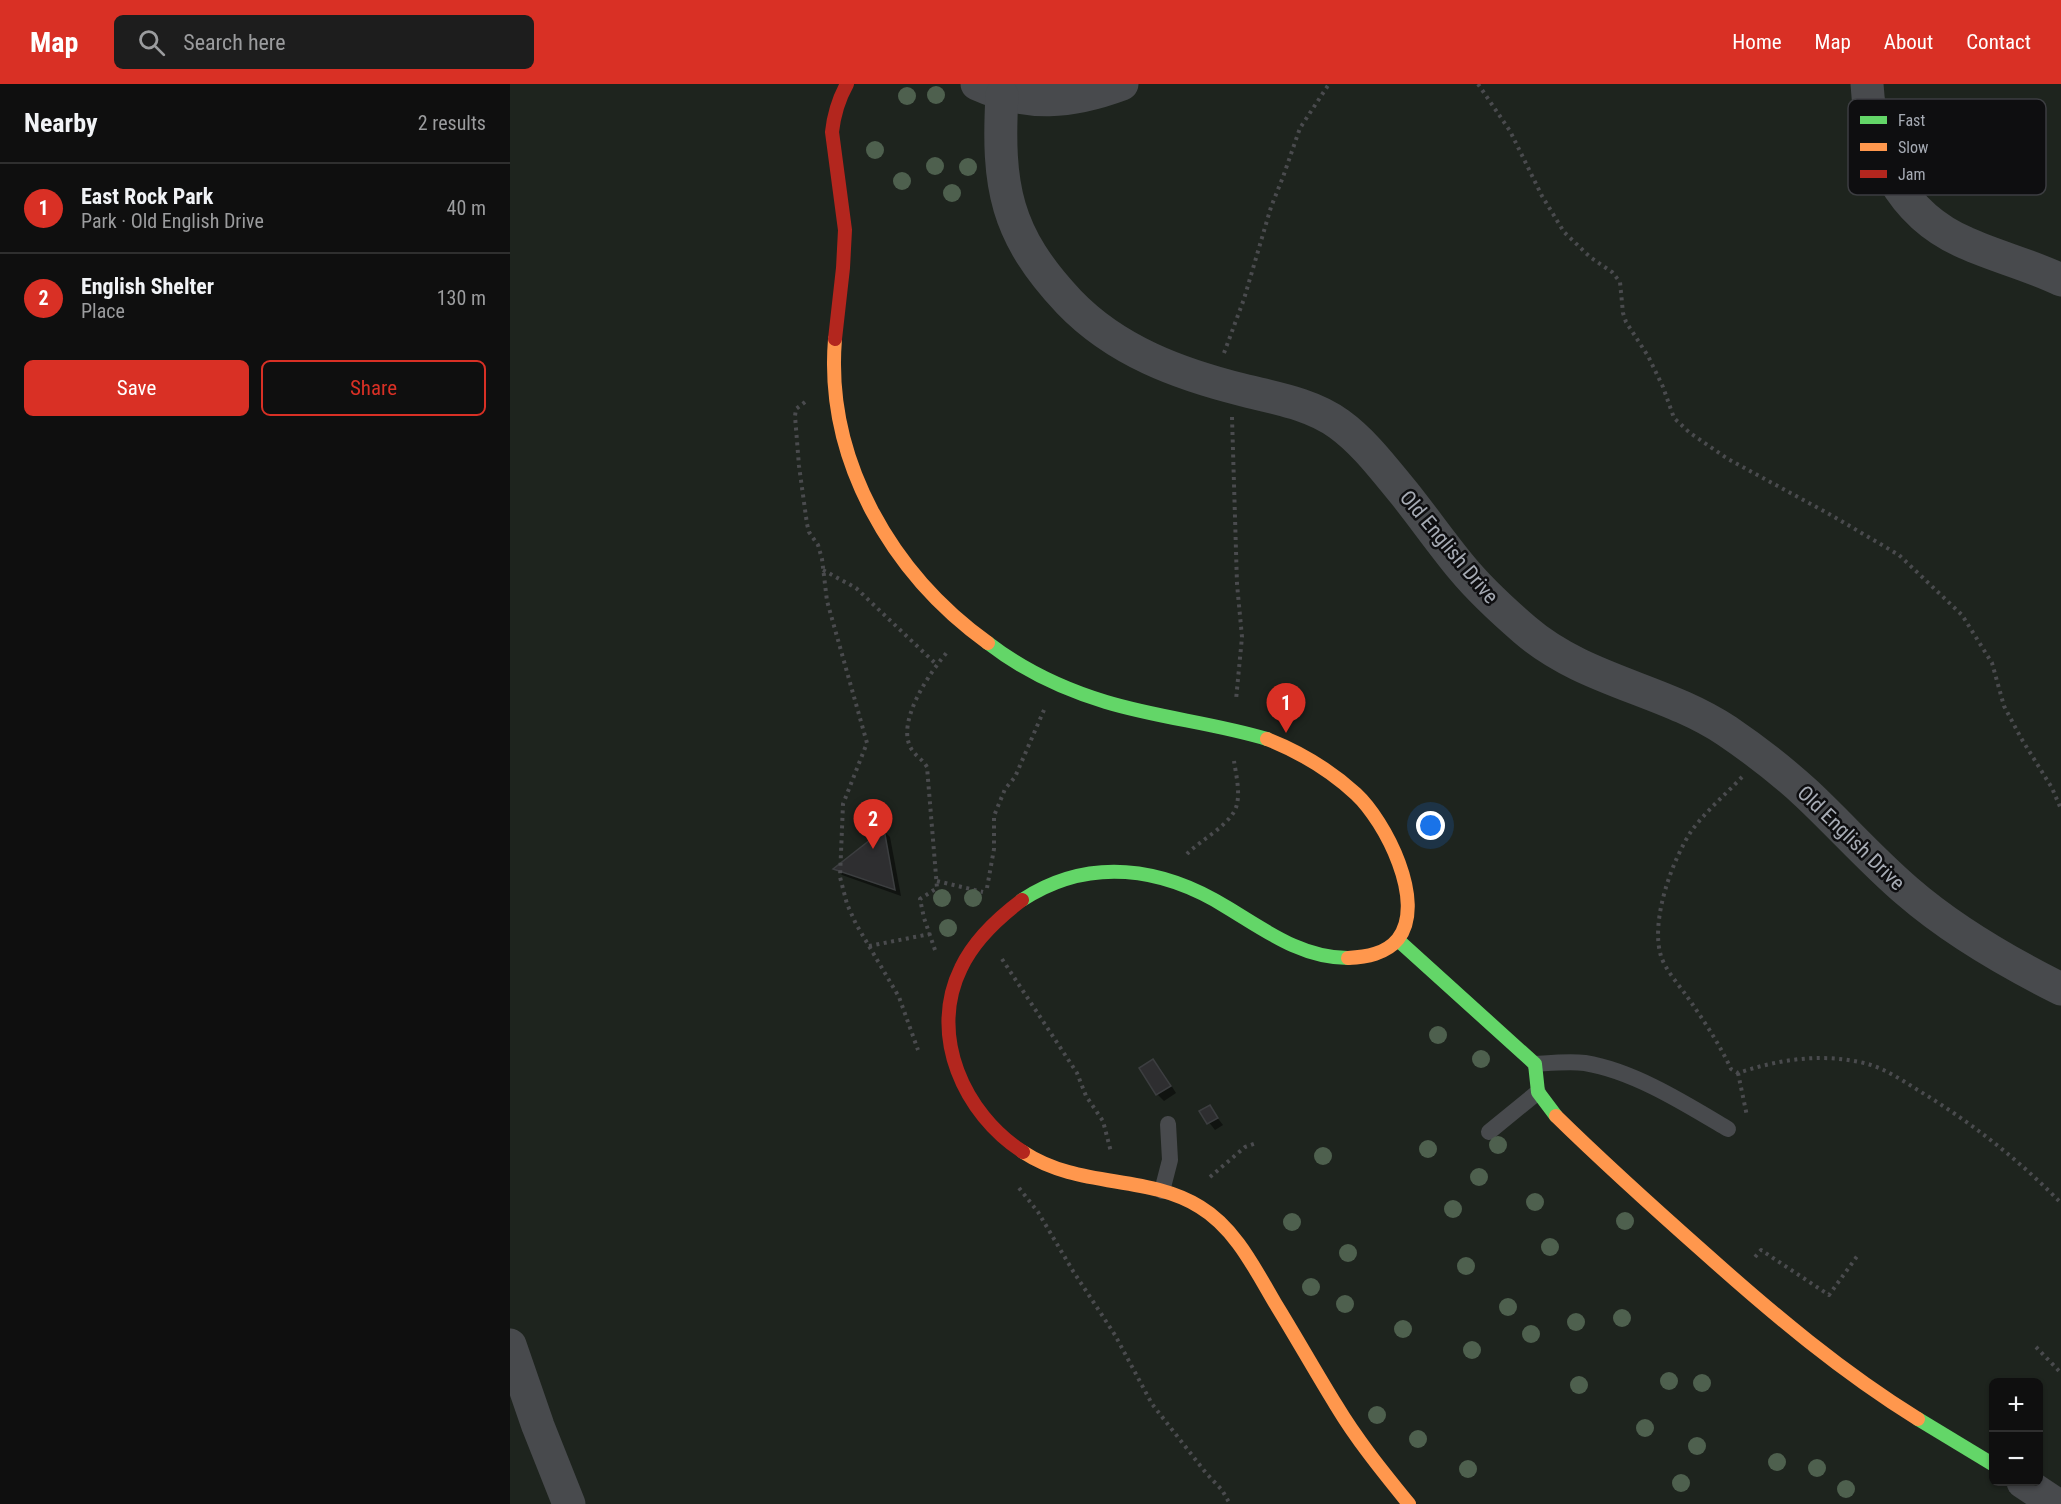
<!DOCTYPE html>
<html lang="en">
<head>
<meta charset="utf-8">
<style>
  :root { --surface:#0f0f0f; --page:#1d1d1d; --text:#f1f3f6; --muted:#9b9c9e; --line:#2f2f2f; --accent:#d93025 }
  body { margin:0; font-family:"Roboto Condensed",sans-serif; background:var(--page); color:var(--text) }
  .controls { position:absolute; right:18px; bottom:18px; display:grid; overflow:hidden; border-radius:9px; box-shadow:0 2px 4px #0004 }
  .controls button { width:54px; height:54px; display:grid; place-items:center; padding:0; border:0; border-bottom:2px solid var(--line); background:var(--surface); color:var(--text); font:30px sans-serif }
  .you { position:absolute; left:921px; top:742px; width:21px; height:21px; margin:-15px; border:4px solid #fff; border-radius:50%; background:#1a73e8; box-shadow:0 0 0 9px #1a73e833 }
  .badge { display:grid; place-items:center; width:39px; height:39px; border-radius:50%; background:var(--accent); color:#fff; font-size:20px; font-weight:700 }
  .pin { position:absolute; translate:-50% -50px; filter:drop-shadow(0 2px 3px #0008) }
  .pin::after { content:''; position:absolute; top:32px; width:21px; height:18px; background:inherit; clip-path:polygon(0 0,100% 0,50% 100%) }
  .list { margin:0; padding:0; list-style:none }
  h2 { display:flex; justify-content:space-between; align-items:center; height:78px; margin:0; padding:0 24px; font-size:26px }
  h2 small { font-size:20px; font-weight:400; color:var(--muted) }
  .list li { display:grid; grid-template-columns:39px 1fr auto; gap:18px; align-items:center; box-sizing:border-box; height:90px; padding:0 24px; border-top:2px solid var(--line) }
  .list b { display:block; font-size:22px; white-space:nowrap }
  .list p { margin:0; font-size:20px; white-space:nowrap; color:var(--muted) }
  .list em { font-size:20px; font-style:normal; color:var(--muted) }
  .actions { display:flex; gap:12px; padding:18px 24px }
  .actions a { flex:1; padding:14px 0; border:2px solid var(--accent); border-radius:9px; text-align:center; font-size:21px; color:var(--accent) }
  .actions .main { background:var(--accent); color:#fff }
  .icon { flex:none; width:33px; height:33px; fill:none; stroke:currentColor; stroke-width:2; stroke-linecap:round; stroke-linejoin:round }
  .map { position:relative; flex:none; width:1551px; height:1420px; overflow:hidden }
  header { display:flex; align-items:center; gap:36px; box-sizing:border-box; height:84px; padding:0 30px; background:var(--accent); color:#fff }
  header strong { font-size:28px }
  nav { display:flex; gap:33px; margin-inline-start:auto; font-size:21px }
  .search { width:420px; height:54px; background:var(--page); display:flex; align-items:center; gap:15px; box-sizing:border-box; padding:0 21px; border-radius:9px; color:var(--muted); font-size:22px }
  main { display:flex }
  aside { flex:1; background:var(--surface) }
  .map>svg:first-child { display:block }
  .green { fill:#1e241e; fill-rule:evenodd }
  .shadow { fill:#0007 }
  .building { fill:#2e2e30; stroke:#3c3e40; stroke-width:1.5 }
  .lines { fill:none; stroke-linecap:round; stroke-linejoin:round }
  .path { stroke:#4a4b4e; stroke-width:4; stroke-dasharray:3 4.5; stroke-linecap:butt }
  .lane { stroke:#484a4d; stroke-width:16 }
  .street { stroke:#484a4d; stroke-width:33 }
  .fast { stroke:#63d668; stroke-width:14 }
  .slow { stroke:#ff974d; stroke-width:14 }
  .jam { stroke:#b3261e; stroke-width:14 }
  .tree { fill:#4e604e }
  .labels { text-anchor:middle; stroke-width:5; stroke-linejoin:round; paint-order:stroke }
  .street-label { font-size:21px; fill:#a6abb4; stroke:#0e0e10 }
  .key { fill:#0e0e10; stroke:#3c3d41; stroke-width:1.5 }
  .key-label { font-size:16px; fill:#a6abb4 }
</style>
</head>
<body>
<header>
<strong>Map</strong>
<div class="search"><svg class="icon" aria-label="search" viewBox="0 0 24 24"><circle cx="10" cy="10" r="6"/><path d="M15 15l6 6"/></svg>Search here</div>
<nav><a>Home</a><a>Map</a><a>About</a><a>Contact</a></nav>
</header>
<main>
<aside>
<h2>Nearby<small>2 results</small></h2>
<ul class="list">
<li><span class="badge">1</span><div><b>East Rock Park</b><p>Park · Old English Drive</p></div><em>40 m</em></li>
<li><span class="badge">2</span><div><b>English Shelter</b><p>Place</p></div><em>130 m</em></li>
</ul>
<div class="actions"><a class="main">Save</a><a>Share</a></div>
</aside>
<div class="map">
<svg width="1551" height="1420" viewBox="0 0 1551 1420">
  <rect width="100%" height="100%" fill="#141414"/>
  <path class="green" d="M0 0H1551V1420H0ZM1484 1298H1528V1398H1484Z"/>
  <g class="shadow">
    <path d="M374 747 380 753 391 812 332 791 325 785Z"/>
    <path d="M643 977 650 984 666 1009 654 1017 647 1010 631 985Z"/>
    <path d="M699 1023 713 1041 705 1046 691 1028Z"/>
  </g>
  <g class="building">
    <path d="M374 745 385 806 323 785Z"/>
    <path d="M643 975 661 1002 646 1011 629 984Z"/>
    <path d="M700 1021 708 1034 697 1040 689 1027Z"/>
  </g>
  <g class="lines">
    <g class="path">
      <path d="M968 0 1000 47 1032 112 1054 148 1080 173 1102 188 1110 198 1113 229 1116 238 1138 272 1153 303 1164 334 1180 349 1218 375 1321 431 1389 471 1452 531 1482 579 1494 622 1511 654 1542 704 1551 725"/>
      <path d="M714 269 734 215 761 123 773 93 790 44 819 0"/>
      <path d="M295 318 286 325 285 332 289 382 297 440 299 448 308 461 312 475 317 517 357 659 333 720 330 793 337 820 346 840 389 913 408 966"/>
      <path d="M722 333 727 500 732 553 726 616"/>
      <path d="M313 486 346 504 426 580"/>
      <path d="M1232 693C1215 711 1197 726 1182 746 1162 776 1140 837 1151 872 1155 885 1168 900 1176 911 1192 934 1209 959 1221 985L1228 989C1270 975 1311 969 1354 979 1375 984 1393 997 1411 1008 1462 1039 1509 1076 1551 1119"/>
      <path d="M677 770C690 756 723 740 727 720 730 707 726 690 724 677"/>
      <path d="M427 797 473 808"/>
      <path d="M477 804 484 765V732L495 705 505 693 534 626"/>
      <path d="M359 862 420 850"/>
      <path d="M425 866 414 834 410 815 427 804 417 683C413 676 406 672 402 666 384 639 421 587 438 567"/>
      <path d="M492 875 567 989 576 1012 593 1037 601 1068"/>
      <path d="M1228 989 1237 1032"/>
      <path d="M700 1093 735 1063 746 1059"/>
      <path d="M509 1104 528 1128 563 1187 605 1251 642 1320 696 1389 712 1406 720 1420"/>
      <path d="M1245 1173 1251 1166 1319 1211 1348 1171"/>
      <path d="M1526 1263 1551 1289"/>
    </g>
    <g class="lane">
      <path d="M1025 980C1041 979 1059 977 1075 979 1124 987 1176 1020 1218 1045"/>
      <path d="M979 1048 1028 1008"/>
      <path d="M652 1107 660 1076 658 1040"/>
    </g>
    <g class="street">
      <path d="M467 0C518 23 561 19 612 0"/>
      <path d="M1357 0C1361 68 1390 131 1456 159 1487 173 1520 181 1551 196"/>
      <path d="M492 11C487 102 495 150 559 218 606 267 669 290 733 306 765 314 802 320 829 340 854 358 874 385 894 409 914 434 932 460 952 484 971 507 993 527 1015 546 1074 597 1154 605 1217 647 1245 666 1272 687 1297 710 1331 742 1362 777 1397 807 1443 847 1497 878 1551 905"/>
      <path d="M0 1261 28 1342 59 1420"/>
      <path d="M1513 1398 1546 1420"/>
    </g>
    <g class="fast">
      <path d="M478 559C513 586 553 605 596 618 649 634 704 639 757 655"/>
      <path d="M512 816C579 772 653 783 718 824 756 847 792 874 838 874"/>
      <path d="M889 857 1025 980 1028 1008 1046 1032"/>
      <path d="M1408 1335 1484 1381"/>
    </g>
    <g class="slow">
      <path d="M325 255C315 376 382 490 478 559"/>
      <path d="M757 655C790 668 820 686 846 710 875 737 917 818 888 855 876 870 856 873 838 874"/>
      <path d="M1046 1032C1095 1080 1145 1125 1197 1171 1263 1230 1332 1288 1408 1335"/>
      <path d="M513 1068C569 1105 637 1090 690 1123 725 1144 745 1185 765 1219 786 1253 805 1287 826 1321 847 1356 873 1388 899 1420"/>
    </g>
    <g class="jam">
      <path d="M325 255 333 184 335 146 322 48C324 30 328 16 337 0"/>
      <path d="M512 816C488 834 464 856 451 884 418 951 454 1030 513 1068"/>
    </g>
  </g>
  <g class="tree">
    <circle cx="426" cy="11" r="9"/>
    <circle cx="397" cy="12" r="9"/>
    <circle cx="365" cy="66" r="9"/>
    <circle cx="425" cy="82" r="9"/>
    <circle cx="458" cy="83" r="9"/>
    <circle cx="392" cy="97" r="9"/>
    <circle cx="442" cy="109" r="9"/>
    <circle cx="432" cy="814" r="9"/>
    <circle cx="463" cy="814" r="9"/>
    <circle cx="438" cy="844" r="9"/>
    <circle cx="928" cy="951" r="9"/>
    <circle cx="971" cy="975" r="9"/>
    <circle cx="988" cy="1061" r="9"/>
    <circle cx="918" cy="1065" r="9"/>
    <circle cx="813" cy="1072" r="9"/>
    <circle cx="969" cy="1093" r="9"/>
    <circle cx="1025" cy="1118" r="9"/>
    <circle cx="943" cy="1125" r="9"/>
    <circle cx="1115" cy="1137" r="9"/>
    <circle cx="782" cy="1138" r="9"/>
    <circle cx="1040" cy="1163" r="9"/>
    <circle cx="838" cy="1169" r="9"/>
    <circle cx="956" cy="1182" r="9"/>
    <circle cx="801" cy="1203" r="9"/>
    <circle cx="835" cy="1220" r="9"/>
    <circle cx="998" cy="1223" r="9"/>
    <circle cx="1112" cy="1234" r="9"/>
    <circle cx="1066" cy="1238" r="9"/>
    <circle cx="893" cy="1245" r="9"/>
    <circle cx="1021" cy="1250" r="9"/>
    <circle cx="962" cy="1266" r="9"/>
    <circle cx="1159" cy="1297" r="9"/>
    <circle cx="1192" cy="1299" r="9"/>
    <circle cx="1069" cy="1301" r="9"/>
    <circle cx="867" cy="1331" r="9"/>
    <circle cx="1135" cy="1344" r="9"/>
    <circle cx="908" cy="1355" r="9"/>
    <circle cx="1187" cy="1362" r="9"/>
    <circle cx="1267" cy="1378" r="9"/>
    <circle cx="1307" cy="1384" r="9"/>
    <circle cx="958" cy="1385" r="9"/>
    <circle cx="1171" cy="1399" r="9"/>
    <circle cx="1336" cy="1405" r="9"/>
  </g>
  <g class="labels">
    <g class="street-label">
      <text transform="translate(939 463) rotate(50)" y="7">Old English Drive</text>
      <text transform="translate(1341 754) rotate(44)" y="7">Old English Drive</text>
    </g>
  </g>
  <rect x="1338" y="15" width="198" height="96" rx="9" class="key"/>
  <rect x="1350" y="32" width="27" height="8" fill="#63d668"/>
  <rect x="1350" y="59" width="27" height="8" fill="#ff974d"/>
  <rect x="1350" y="86" width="27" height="8" fill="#b3261e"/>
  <g class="key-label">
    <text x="1388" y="42">Fast</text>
    <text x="1388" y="69">Slow</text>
    <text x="1388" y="96">Jam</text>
  </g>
</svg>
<div class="controls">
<button>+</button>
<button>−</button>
</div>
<div class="you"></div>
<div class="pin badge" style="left:776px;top:649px">1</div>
<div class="pin badge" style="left:363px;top:765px">2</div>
</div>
</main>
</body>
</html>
